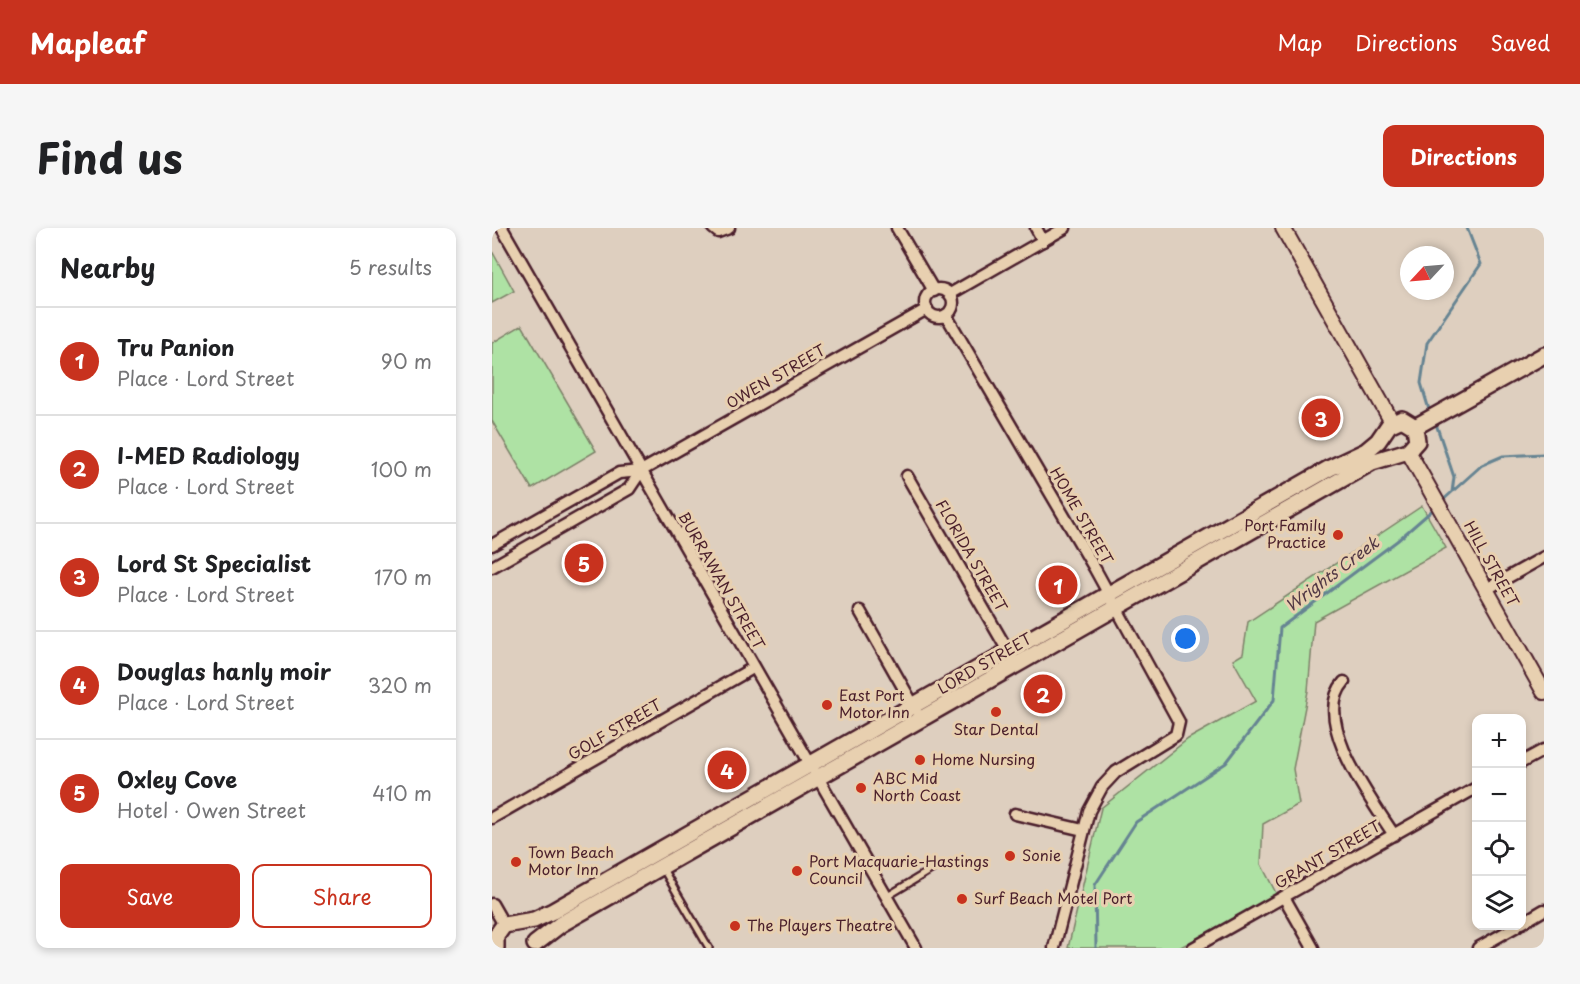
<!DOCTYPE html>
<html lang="en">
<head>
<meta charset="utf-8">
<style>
  :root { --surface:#fff; --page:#f6f6f6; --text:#202124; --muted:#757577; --line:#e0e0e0; --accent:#c8321e }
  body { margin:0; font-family:"Playpen Sans",sans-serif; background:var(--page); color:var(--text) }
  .controls { position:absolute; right:18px; bottom:18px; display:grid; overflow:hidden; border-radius:12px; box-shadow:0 3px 9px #0003 }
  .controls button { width:54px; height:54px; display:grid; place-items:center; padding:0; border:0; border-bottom:2px solid var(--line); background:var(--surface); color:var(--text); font:30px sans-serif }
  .compass { position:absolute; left:908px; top:18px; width:54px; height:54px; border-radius:50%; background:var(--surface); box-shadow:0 3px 9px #0003; rotate:244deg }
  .you { position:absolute; left:694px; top:411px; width:21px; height:21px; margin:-15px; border:4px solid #fff; border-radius:50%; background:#1a73e8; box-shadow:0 0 0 9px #1a73e833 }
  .badge { display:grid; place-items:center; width:39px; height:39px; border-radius:50%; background:var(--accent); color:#fff; font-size:20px; font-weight:700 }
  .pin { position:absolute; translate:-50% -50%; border:3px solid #fff; box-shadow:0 2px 6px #0006 }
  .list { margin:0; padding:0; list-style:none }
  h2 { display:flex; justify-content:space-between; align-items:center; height:78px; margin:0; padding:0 24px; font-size:26px }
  h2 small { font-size:20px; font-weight:400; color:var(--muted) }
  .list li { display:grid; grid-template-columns:39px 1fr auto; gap:18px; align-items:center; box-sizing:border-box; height:108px; padding:0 24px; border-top:2px solid var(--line) }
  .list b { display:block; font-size:22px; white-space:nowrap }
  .list p { margin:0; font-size:20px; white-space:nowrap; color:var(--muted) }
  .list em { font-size:20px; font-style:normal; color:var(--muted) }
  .actions { display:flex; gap:12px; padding:18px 24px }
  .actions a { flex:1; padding:14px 0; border:2px solid var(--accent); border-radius:12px; text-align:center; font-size:21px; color:var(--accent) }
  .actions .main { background:var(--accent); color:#fff }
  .icon { flex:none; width:33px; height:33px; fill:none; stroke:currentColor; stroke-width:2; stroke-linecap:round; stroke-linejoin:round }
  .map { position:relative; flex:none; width:1052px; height:720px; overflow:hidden; border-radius:12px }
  header { display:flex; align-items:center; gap:36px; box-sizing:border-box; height:84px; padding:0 30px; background:var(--accent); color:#fff }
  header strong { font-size:28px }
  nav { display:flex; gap:33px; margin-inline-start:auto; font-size:21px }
  .intro { display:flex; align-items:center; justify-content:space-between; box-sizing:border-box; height:144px; padding:0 36px }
  h1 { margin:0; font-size:42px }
  .button { padding:15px 27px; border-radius:12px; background:var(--accent); color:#fff; font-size:21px; font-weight:700 }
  main { display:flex; gap:36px; padding:0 36px }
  aside { flex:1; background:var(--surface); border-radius:12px; box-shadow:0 3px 9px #0003 }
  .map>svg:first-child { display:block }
  .green { fill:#aee2a4; stroke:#7c8068; stroke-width:1.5 }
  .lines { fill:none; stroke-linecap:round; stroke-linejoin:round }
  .stream { stroke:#668492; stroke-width:3 }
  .service-casing { stroke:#4a1f2b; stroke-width:10 }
  .minor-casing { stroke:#4a1f2b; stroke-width:15 }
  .tertiary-casing { stroke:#4a1f2b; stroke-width:18 }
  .secondary-casing { stroke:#4a1f2b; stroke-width:20 }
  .service { stroke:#e8d0b0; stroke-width:5 }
  .minor { stroke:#e8d0b0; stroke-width:10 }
  .tertiary { stroke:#e8d0b0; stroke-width:14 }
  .secondary { stroke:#e8d0b0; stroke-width:15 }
  .poi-dot { fill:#c8321e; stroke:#e8d0b0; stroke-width:2 }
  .labels { text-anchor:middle; stroke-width:6; stroke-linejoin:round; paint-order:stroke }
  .street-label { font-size:15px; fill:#4a1f2b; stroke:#e8d0b0 }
  .poi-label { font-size:15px; fill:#4a1f2b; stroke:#e8d0b0; text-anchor:start }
  .water-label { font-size:16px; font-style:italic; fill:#513845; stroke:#e8d0b0 }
</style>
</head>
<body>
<header>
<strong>Mapleaf</strong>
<nav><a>Map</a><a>Directions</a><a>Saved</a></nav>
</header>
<div class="intro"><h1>Find us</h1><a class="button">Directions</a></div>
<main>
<aside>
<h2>Nearby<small>5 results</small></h2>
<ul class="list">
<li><span class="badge">1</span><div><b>Tru Panion</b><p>Place · Lord Street</p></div><em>90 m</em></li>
<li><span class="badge">2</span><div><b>I-MED Radiology</b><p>Place · Lord Street</p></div><em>100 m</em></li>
<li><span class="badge">3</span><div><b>Lord St Specialist</b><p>Place · Lord Street</p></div><em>170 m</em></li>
<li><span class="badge">4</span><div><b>Douglas hanly moir</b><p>Place · Lord Street</p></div><em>320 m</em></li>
<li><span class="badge">5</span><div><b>Oxley Cove</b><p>Hotel · Owen Street</p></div><em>410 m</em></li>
</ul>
<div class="actions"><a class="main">Save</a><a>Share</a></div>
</aside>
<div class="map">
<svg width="1052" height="720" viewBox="0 0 1052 720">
  <rect width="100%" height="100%" fill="#decfbf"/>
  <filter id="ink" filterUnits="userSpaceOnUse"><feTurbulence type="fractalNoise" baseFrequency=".0167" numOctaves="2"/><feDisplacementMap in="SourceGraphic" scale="12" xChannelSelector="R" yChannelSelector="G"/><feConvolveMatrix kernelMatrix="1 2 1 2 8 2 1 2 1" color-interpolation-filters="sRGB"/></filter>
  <g filter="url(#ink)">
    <g class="green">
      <path d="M0 23 22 63 0 75Z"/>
      <path d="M30 97 104 223 40 261 0 193V115Z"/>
      <path d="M930 278 954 320 822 393 816 463 801 541 807 576 771 596 769 636 785 667 687 720H576L609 580 696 511 764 473 741 432 751 426 756 394Z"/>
    </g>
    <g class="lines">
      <g class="stream">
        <path d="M938 185 929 155 935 115 989 36 975 0"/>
        <path d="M943 193 962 249 960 264 949 274"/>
        <path d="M961 263 990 237 1011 228 1052 226"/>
        <path d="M604 720 603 657 644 594 734 535 782 472 788 400 905 313 944 279"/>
      </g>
      <g class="service-casing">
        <g id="service">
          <path d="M171 641 217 720"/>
          <path d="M394 669 442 640"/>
        </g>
      </g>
      <g class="minor-casing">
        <g id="minor">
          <path d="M10 0 424 720"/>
          <path d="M221 0 226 4 237 0"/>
          <path d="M405 0 442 63"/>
          <path d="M544 0 551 13"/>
          <circle cx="447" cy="75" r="14"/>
          <path d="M458 66 573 0"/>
          <path d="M454 87 603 341 687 494 684 507 624 544 610 559 597 583 562 720"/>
          <path d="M415 248 524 437"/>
          <path d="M0 317 127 245 149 243 435 81"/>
          <path d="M0 339 137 261 149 243"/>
          <path d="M995 361 1052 329"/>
          <path d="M368 383 424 482"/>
          <path d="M852 454C818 492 881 574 902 607"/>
          <path d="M1030 534 1052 522"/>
          <path d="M523 586 591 602"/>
          <path d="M0 590 261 440"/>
          <path d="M792 669 821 720"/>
          <path d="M0 676 12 697"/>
          <path d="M1030 695 1052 682"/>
          <path d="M701 720 984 560"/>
          <path d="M986 720 1025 698"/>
        </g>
      </g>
      <g class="tertiary-casing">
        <g id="tertiary">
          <path d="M791 0 900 194"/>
          <path d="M916 223 1052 464"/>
        </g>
      </g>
      <g class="secondary-casing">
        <g id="secondary">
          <path d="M923 199 1052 127"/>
          <path d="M4 720V708L12 697 42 692 61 683 838 240 874 223 886 213 897 197 910 191 923 199 925 213 916 223 880 234 69 696 43 716"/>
        </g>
      </g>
      <use href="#service" class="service"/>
      <use href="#minor" class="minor"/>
      <use href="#tertiary" class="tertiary"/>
      <use href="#secondary" class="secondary"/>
    </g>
  </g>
  <g class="poi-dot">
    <circle cx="846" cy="307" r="6"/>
    <circle cx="335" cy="477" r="6"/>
    <circle cx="504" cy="484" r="6"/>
    <circle cx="428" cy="532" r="6"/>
    <circle cx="369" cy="560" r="6"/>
    <circle cx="518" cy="628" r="6"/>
    <circle cx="24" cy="634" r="6"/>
    <circle cx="305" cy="643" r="6"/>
    <circle cx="470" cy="671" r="6"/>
    <circle cx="243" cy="698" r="6"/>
  </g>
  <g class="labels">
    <g class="street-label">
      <text transform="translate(284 149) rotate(-30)" y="5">OWEN STREET</text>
      <text transform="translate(589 288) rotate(60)" y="5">HOME STREET</text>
      <text transform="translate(479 328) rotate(60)" y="5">FLORIDA STREET</text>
      <text transform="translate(999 336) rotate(61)" y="5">HILL STREET</text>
      <text transform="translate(229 353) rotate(60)" y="5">BURRAWAN STREET</text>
      <text transform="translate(493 436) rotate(-30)" y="5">LORD STREET</text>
      <text transform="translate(123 502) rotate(-30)" y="5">GOLF STREET</text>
      <text transform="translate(836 627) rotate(-30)" y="5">GRANT STREET</text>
    </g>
    <g class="poi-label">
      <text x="834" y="303" text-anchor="end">Port Family<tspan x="834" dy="17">Practice</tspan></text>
      <text x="347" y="473">East Port<tspan x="347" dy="17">Motor Inn</tspan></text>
      <text x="504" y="507" text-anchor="middle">Star Dental</text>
      <text x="440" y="537">Home Nursing</text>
      <text x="381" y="556">ABC Mid<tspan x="381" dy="17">North Coast</tspan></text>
      <text x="36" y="630">Town Beach<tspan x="36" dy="17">Motor Inn</tspan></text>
      <text x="530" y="633">Sonie</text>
      <text x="317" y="639">Port Macquarie-Hastings<tspan x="317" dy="17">Council</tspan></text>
      <text x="482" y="676">Surf Beach Motel Port</text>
      <text x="255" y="703">The Players Theatre</text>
    </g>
    <g class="water-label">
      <text transform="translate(840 346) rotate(-37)" y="6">Wrights Creek</text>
    </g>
  </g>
</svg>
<div class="controls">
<button>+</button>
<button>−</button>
<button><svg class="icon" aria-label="locate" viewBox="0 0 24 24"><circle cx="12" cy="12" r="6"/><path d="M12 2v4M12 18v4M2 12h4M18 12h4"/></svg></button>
<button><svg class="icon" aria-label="layers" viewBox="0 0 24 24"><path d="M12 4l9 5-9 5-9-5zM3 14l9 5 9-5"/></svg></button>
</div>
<svg class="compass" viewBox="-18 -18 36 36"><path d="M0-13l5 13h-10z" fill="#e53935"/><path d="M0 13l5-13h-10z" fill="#757577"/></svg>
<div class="you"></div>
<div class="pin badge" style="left:566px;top:357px">1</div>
<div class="pin badge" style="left:551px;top:466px">2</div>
<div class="pin badge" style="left:829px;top:190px">3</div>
<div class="pin badge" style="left:235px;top:542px">4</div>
<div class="pin badge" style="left:92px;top:335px">5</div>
</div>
</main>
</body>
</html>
